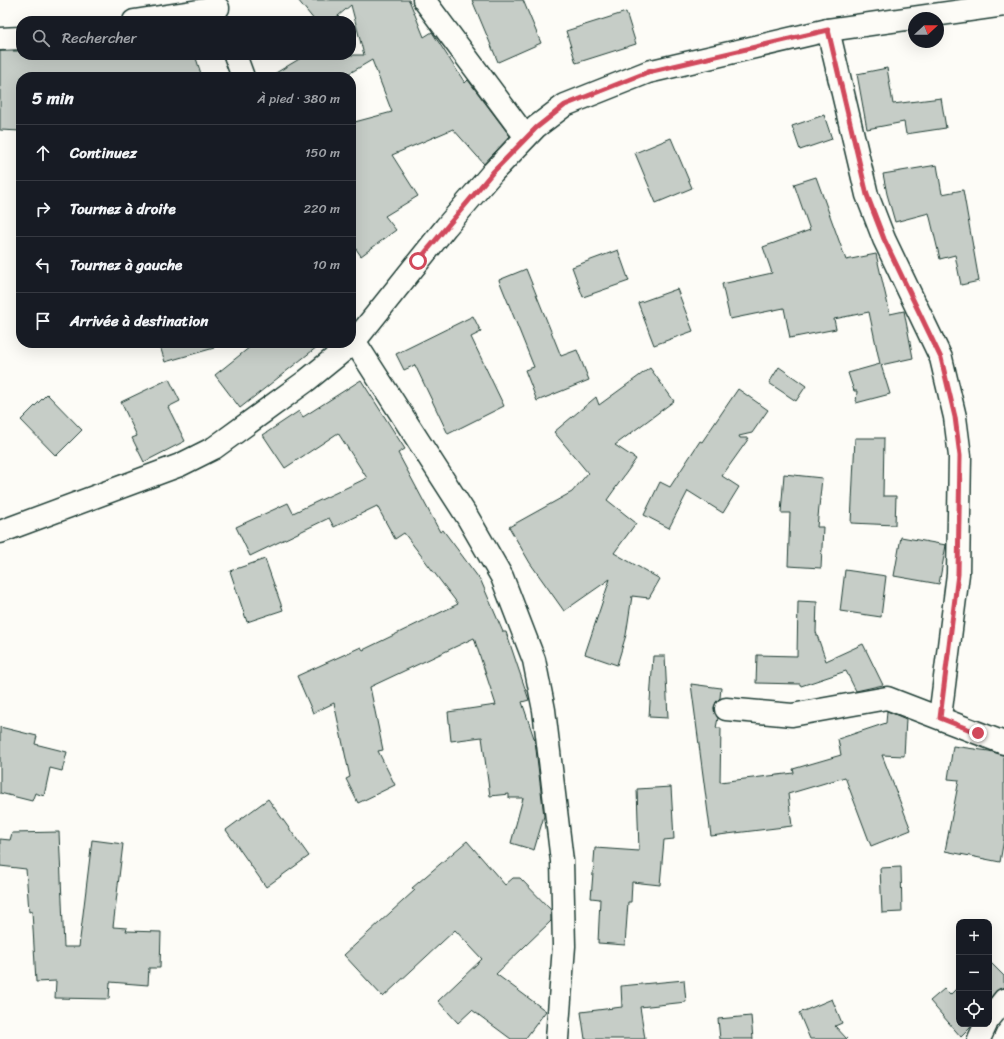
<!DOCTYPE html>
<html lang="fr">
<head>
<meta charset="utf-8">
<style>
  :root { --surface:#171b24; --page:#242831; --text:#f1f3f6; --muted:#9ea1a6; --line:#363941 }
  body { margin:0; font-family:Sriracha,sans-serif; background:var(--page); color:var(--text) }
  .controls { position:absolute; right:12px; bottom:12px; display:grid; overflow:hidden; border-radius:8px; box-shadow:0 4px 16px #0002 }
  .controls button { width:36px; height:36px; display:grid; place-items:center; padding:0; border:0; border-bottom:1px solid var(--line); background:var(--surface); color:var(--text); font:20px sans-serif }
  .compass { position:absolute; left:908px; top:12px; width:36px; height:36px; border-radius:50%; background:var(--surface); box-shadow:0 4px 16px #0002; rotate:68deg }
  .stop { position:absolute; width:12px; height:12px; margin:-9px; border:3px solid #d1495b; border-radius:50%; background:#fff }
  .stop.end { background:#d1495b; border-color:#fff; box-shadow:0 1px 4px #0008 }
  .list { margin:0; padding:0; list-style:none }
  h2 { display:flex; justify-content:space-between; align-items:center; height:52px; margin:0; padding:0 16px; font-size:17px }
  h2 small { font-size:13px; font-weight:400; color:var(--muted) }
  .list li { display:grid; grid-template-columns:26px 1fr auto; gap:12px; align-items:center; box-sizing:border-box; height:56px; padding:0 16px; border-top:1px solid var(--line) }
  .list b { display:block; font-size:15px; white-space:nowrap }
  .list em { font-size:13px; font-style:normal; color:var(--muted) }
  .icon { flex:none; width:22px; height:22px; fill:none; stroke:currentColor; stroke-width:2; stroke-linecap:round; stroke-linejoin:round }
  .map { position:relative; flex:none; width:1004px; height:1039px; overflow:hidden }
  .search { position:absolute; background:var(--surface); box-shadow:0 4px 16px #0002; left:16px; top:16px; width:340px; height:44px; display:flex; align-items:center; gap:10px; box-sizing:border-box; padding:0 14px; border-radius:16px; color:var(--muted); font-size:15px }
  .panel { position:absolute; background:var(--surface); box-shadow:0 4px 16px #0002; left:16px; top:72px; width:340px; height:276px; border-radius:16px }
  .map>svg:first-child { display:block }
  .building { fill:#c6cdc7; stroke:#1f3d34 }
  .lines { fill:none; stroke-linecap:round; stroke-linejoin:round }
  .street-casing { stroke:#1f3d34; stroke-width:25 }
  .street { stroke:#fdfcf7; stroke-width:22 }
  .route { stroke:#d1495b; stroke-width:5 }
</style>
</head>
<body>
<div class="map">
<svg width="1004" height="1039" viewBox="0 0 1004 1039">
  <rect width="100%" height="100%" fill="#fdfcf7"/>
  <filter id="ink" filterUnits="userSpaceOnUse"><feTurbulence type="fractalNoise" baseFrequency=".025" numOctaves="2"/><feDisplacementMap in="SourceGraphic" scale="8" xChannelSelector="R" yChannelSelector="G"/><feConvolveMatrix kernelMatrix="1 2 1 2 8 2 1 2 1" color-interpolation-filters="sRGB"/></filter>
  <g filter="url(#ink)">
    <g class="building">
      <path d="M298 0H409L424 37 432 32 465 83 468 80 510 136 484 164 453 129 392 155 418 196 385 216 396 230 361 256 351 242V123L392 112 372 60 343 77H269L306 55H364L351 5 332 21H315Z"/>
      <path d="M472 0H523L541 43 498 62Z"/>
      <path d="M626 12 636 44 576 63 566 31Z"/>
      <path d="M0 51H21V55H195L202 77H21V131L0 130Z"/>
      <path d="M887 68 893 104 941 98 946 128 906 134 904 122 867 129 857 74Z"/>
      <path d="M824 115 832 139 800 150 792 126Z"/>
      <path d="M671 138 692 188 656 203 635 153Z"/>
      <path d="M937 165 942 194 963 190 979 281 961 285 955 255 940 259 929 213 895 222 887 194 883 174Z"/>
      <path d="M816 177 846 260 876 254 890 314 904 311 913 358 881 365 890 394 856 403 857 391H854L848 373 880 364 869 312 834 319 836 329 790 338 784 308 730 319 722 284 772 273 763 247 810 230 794 184Z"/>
      <path d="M618 250 629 281 583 297 572 267Z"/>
      <path d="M526 269 561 356 577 350 589 380 537 401 525 370 534 367 499 280Z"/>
      <path d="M677 289 693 331 654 345 638 303Z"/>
      <path d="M473 316 481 332 471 337 504 406 448 434 415 365 404 370 396 354Z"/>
      <path d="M159 343H213L214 348 165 362Z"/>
      <path d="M255 343H322L240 408 215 375Z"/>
      <path d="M779 367 806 386 796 401 769 383Z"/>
      <path d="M650 368 674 401 615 445 636 459 607 500 636 523 614 553 660 579 649 598 632 596 626 635 617 665 585 654 610 579 564 611 530 563 509 527 572 492 588 473 554 432 596 397 599 405Z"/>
      <path d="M169 379 180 401 168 407 185 441 144 462 132 438 137 436 121 402Z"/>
      <path d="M361 380 405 449 398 453 440 532 443 530 481 581 503 632H506L529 700 522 702 535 741 544 816 534 850 511 843 523 798H509V794L490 796 482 737 451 741 448 712 496 705 474 638 370 687 383 750 378 751 395 785 358 803 346 779 350 777 334 703 313 713 297 676 361 647 363 650 458 604 404 533 395 539 377 506 334 527 329 518 250 556 236 527 288 503 293 513 367 478 338 433 285 468 263 435 299 411 303 417Z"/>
      <path d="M738 389 768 410 752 433 739 436 740 438H749L722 476 739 487 723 513 688 491 669 528 644 515 660 482 670 487 700 441 702 442Z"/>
      <path d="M47 394 82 430 56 456 21 420Z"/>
      <path d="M855 438H884L883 496H896L895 525 851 523Z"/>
      <path d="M784 474 822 478 817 527H823L821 568 788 566 790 513H781Z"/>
      <path d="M901 537 946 545 939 584 894 576Z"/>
      <path d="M265 559 283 610 247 622 230 571Z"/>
      <path d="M845 570 886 576 881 617 840 611Z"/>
      <path d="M798 601 817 602 816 632 826 661 863 644 883 685 856 691 846 671 801 686 800 684 756 683 757 655 797 656Z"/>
      <path d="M653 656H665L668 718 649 717Z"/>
      <path d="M691 684 721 688 720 698 716 702 714 708 718 718 716 728H721L720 782 794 773 793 769 841 755 838 739 886 723 887 711 906 719 904 756 882 755 911 830 871 846 845 777 788 794 792 826 711 836Z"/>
      <path d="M0 727 37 736 35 744 67 752 62 771 50 768 44 796 35 793 32 801 0 793Z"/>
      <path d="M953 746 989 751 1004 755V839L1000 862 945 851 959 780 948 779Z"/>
      <path d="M671 787 674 839 664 840 660 885 632 882 631 902H628L625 945 598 943 600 899 591 898 595 848 639 851 637 789Z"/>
      <path d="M268 799 309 856 266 887 226 830Z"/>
      <path d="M59 832 64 947H79L92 840 123 844 113 927 127 928 126 931 161 932 160 968H149L148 985 110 982 109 999 55 998 56 981 36 982 32 911 29 912 26 869 0 866V839L10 840 12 833Z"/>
      <path d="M467 841 505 885 513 878H520L551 910V921L496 974 546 1011 525 1039H511L472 1010 458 1023 438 1001 482 959 455 930 383 997 344 955 415 890 412 888Z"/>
      <path d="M901 867 902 912 882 913 880 868Z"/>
      <path d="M989 961 1004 976V988L999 989 989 999Z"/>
      <path d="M684 980 686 1002 640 1007 645 1039H585L581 1012 622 1007 621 986Z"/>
      <path d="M959 986V1024H972L970 1028 961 1037 930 1001 944 989 950 995Z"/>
      <path d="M832 999 842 1023 835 1026 847 1039H810L799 1013Z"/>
      <path d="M751 1016 753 1039H720L718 1019Z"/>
    </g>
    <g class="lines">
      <g class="street-casing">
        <g id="street">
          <path d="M424 0 526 137"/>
          <path d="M134 21 218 8"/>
          <path d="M828 30 867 195 884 239 941 358 955 417 960 456 958 574 940 717"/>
          <path d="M0 39 21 38"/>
          <path d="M235 55 243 77"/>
          <path d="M351 336 468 518 502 577 534 660 544 710 562 861 564 946 557 1039"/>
          <path d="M0 532 180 465 214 448 306 381 354 342 446 227 493 172 536 127 565 105 648 72 828 30 1004 5"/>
          <path d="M726 709 792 715 887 698 1004 743"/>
          <path d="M989 1019 1004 1000"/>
          <path d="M979 1039 986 1024"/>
        </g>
      </g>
      <use href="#street" class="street"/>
    </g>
  </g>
  <g class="lines" filter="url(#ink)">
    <path class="route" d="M418 261 493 172 536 128 565 105 648 72 828 30 867 195 884 239 941 358 955 417 960 456 958 574 940 718 978 733"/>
  </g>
</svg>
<div class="controls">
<button>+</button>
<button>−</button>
<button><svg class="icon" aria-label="locate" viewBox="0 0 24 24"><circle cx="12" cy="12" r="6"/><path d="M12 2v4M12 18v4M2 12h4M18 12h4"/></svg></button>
</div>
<svg class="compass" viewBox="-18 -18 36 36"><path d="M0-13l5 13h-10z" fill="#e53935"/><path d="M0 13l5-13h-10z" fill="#9ea1a6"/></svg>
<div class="stop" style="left:418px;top:261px"></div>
<div class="stop end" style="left:978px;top:733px"></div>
<div class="search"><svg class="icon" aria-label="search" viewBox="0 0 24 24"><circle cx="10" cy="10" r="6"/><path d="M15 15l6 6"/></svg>Rechercher</div>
<section class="panel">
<h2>5 min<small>À pied · 380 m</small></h2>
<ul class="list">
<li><svg class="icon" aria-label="ahead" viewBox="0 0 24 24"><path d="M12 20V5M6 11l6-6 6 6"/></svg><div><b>Continuez</b></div><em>150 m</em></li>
<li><svg class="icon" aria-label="right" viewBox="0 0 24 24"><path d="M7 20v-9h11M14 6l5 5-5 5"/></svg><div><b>Tournez à droite</b></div><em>220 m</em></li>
<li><svg class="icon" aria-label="left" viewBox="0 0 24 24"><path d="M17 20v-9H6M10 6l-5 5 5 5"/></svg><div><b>Tournez à gauche</b></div><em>10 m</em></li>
<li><svg class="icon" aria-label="arrive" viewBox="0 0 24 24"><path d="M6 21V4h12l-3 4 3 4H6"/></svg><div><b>Arrivée à destination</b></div></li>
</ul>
</section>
</div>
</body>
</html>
